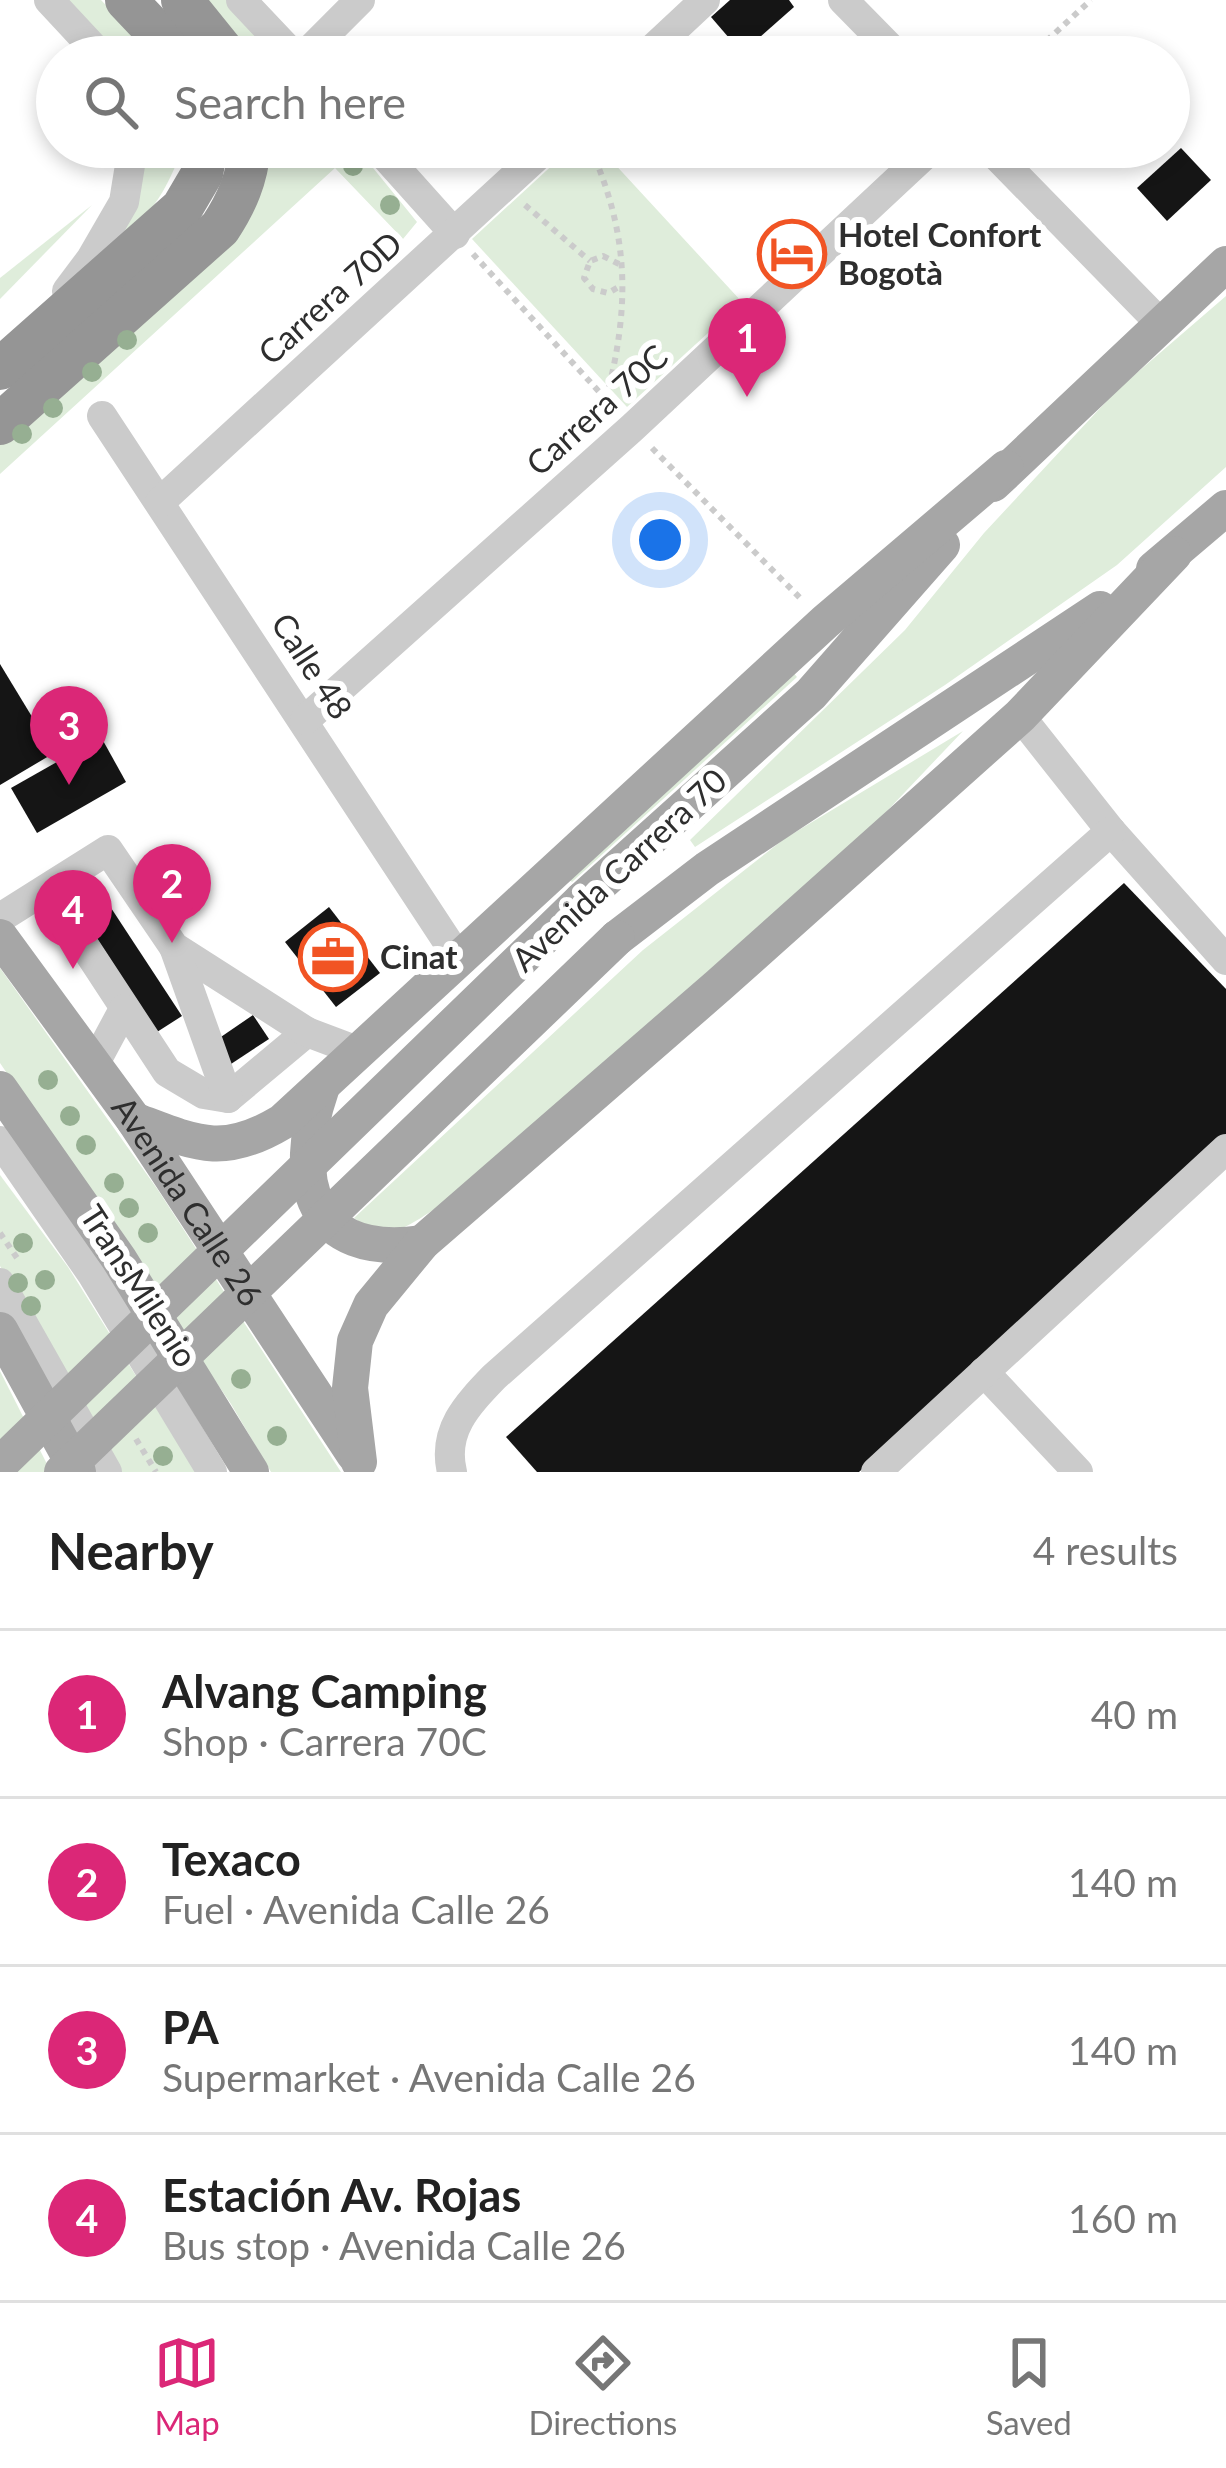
<!DOCTYPE html>
<html lang="en">
<head>
<meta charset="utf-8">
<style>
  :root { --surface:#fff; --page:#f2f2f2; --text:#222; --muted:#767676; --line:#e0e0e0; --accent:#db2777 }
  body { margin:0; font-family:Lato,sans-serif; background:var(--page); color:var(--text) }
  .you { position:absolute; left:660px; top:540px; width:42px; height:42px; margin:-30px; border:9px solid #fff; border-radius:50%; background:#1a73e8; box-shadow:0 0 0 18px #1a73e833 }
  .badge { display:grid; place-items:center; width:78px; height:78px; border-radius:50%; background:var(--accent); color:#fff; font-size:39px; font-weight:700 }
  .pin { position:absolute; translate:-50% -99px; filter:drop-shadow(0 3px 6px #0008) }
  .pin::after { content:''; position:absolute; top:63px; width:42px; height:36px; background:inherit; clip-path:polygon(0 0,100% 0,50% 100%) }
  .list { margin:0; padding:0; list-style:none }
  h2 { display:flex; justify-content:space-between; align-items:center; height:156px; margin:0; padding:0 48px; font-size:51px }
  h2 small { font-size:39px; font-weight:400; color:var(--muted) }
  .list li { display:grid; grid-template-columns:78px 1fr auto; gap:36px; align-items:center; box-sizing:border-box; height:168px; padding:0 48px; border-top:3px solid var(--line) }
  .list b { display:block; font-size:45px; white-space:nowrap }
  .list p { margin:0; font-size:39px; white-space:nowrap; color:var(--muted) }
  .list em { font-size:39px; font-style:normal; color:var(--muted) }
  .icon { flex:none; width:66px; height:66px; fill:none; stroke:currentColor; stroke-width:2; stroke-linecap:round; stroke-linejoin:round }
  .map { position:relative; flex:none; width:1226px; height:1472px; overflow:hidden }
  .search { position:absolute; background:var(--surface); box-shadow:0 6px 18px #0003; left:36px; right:36px; top:36px; height:132px; display:flex; align-items:center; gap:30px; box-sizing:border-box; padding:0 42px; border-radius:66px; color:var(--muted); font-size:45px }
  .sheet { height:828px; background:var(--surface) }
  nav { display:flex; justify-content:space-around; align-items:center; box-sizing:border-box; height:168px; border-top:3px solid var(--line); background:var(--surface); font-size:33px; color:var(--muted) }
  nav a { display:grid; justify-items:center; gap:6px }
  nav .on { color:var(--accent) }
  .map>svg:first-child { display:block }
  .green { fill:#dfeddb }
  .building { fill:#151515 }
  .lines { fill:none; stroke-linecap:round; stroke-linejoin:round }
  .path { stroke:#cbcbcb; stroke-width:6; stroke-dasharray:6 6; stroke-linecap:butt }
  .minor { stroke:#cbcbcb; stroke-width:30 }
  .major { stroke:#a6a6a6; stroke-width:36 }
  .highway { stroke:#959595; stroke-width:42 }
  .major-bridge { stroke:#a6a6a6; stroke-width:36 }
  .tree { fill:#96af92 }
  .labels { text-anchor:middle; stroke-width:12; stroke-linejoin:round; paint-order:stroke }
  .poi-label { font-size:33px; font-weight:bold; fill:#2e2e2e; stroke:#fff; text-anchor:start }
  .street-label { font-size:33px; fill:#2e2e2e; stroke:#fff }
</style>
</head>
<body>
<div class="map">
<svg width="1226" height="1472" viewBox="0 0 1226 1472">
  <rect width="100%" height="100%" fill="#fff"/>
  <g class="green">
    <path d="M66 0H101L155 57H120Z"/>
    <path d="M193 0H228L282 57H247Z"/>
    <path d="M147 147H183C164 197 152 212 113 247Z"/>
    <path d="M268 147H356L417 222 403 239 335 168 0 474V443Z"/>
    <path d="M572 147H599L742 302 627 407 472 239Z"/>
    <path d="M92 205 0 299V278Z"/>
    <path d="M1226 296V467L1117 565 945 685 695 847 690 840 905 630 984 533 1117 390Z"/>
    <path d="M791 670 797 677 572 882 565 876Z"/>
    <path d="M963 731 868 831 444 1203C410 1224 391 1245 354 1218L643 950 784 839Z"/>
    <path d="M0 968 158 1190 341 1472H271L231 1404 0 1063Z"/>
    <path d="M0 1175 68 1267 196 1472H119L0 1266Z"/>
    <path d="M0 1371 51 1472H0Z"/>
  </g>
  <g class="building">
    <path d="M730 0H789L794 7 742 53 711 17Z"/>
    <path d="M1181 148 1211 180 1167 221 1137 188Z"/>
    <path d="M0 664 54 753 0 785Z"/>
    <path d="M101 737 126 782 37 833 11 788Z"/>
    <path d="M94 882 182 1016 157 1032 70 897Z"/>
    <path d="M1124 883 1226 989V1137L859 1472H537L506 1437Z"/>
    <path d="M329 907 380 973 336 1007 285 942Z"/>
    <path d="M253 1015 269 1039 231 1064 215 1041Z"/>
  </g>
  <g class="lines">
    <g class="path">
      <path d="M1029 57 1091 0"/>
      <path d="M590 147C630 236 630 307 606 399"/>
      <path d="M525 205 590 261"/>
      <path d="M473 254 614 408"/>
      <path d="M619 264 603 256 590 261 584 278 593 289 608 293 622 285"/>
      <path d="M652 448 803 601"/>
      <path d="M0 1233 17 1258"/>
      <path d="M136 1439 156 1472"/>
    </g>
    <g class="minor">
      <path d="M49 0 102 57"/>
      <path d="M241 0 295 57"/>
      <path d="M843 0 899 57"/>
      <path d="M303 57 360 0"/>
      <path d="M644 57 705 0"/>
      <path d="M377 147 455 234"/>
      <path d="M988 147 1160 323"/>
      <path d="M67 291 91 259 124 202 133 147"/>
      <path d="M102 416 459 959"/>
      <path d="M160 502 547 147"/>
      <path d="M1020 716 1111 831 1226 960"/>
      <path d="M305 720 632 428 933 147"/>
      <path d="M47 889 167 1072 204 1094 228 1098 307 1032"/>
      <path d="M0 918 108 850 174 947 307 1032 360 1052"/>
      <path d="M174 947 228 1098"/>
      <path d="M95 1063 124 1009"/>
      <path d="M0 1141 92 1274 212 1472"/>
      <path d="M0 1283 107 1472"/>
      <path d="M984 1372 1078 1472"/>
      <path d="M452 1472C442 1431 467 1405 494 1377L1111 831"/>
      <path d="M876 1472 1226 1149"/>
    </g>
    <g class="major">
      <path d="M993 484 1226 264"/>
      <path d="M1154 569 1226 508"/>
      <path d="M582 900 811 694 942 545"/>
      <path id="s1" d="M0 937 134 1120 354 1454"/>
      <path d="M617 938 707 869 1100 609"/>
      <path d="M0 1089 119 1259 251 1472"/>
      <path d="M321 1090C290 1180 310 1259 422 1243"/>
      <path d="M134 1120C195 1143 222 1158 282 1122L825 622 1006 468"/>
      <path d="M0 1330 78 1472"/>
      <path d="M359 1462 350 1388 355 1341 371 1305 422 1243 719 985 1020 716 1174 554"/>
    </g>
    <g class="highway">
      <path d="M126 0 180 57"/>
      <path d="M182 0 228 57"/>
      <path d="M0 369 182 208 202 174 207 147"/>
      <path d="M0 424 220 228C237 202 247 179 250 147"/>
    </g>
    <g class="major-bridge">
      <path d="M0 1464 582 900"/>
      <path d="M62 1472 617 938"/>
    </g>
  </g>
  <g class="tree">
    <circle cx="353" cy="166" r="10"/>
    <circle cx="390" cy="205" r="10"/>
    <circle cx="127" cy="340" r="10"/>
    <circle cx="92" cy="372" r="10"/>
    <circle cx="53" cy="408" r="10"/>
    <circle cx="22" cy="434" r="10"/>
    <circle cx="48" cy="1080" r="10"/>
    <circle cx="70" cy="1116" r="10"/>
    <circle cx="86" cy="1145" r="10"/>
    <circle cx="114" cy="1183" r="10"/>
    <circle cx="129" cy="1208" r="10"/>
    <circle cx="148" cy="1233" r="10"/>
    <circle cx="23" cy="1243" r="10"/>
    <circle cx="45" cy="1280" r="10"/>
    <circle cx="18" cy="1283" r="10"/>
    <circle cx="31" cy="1306" r="10"/>
    <circle cx="241" cy="1379" r="10"/>
    <circle cx="277" cy="1436" r="10"/>
    <circle cx="163" cy="1456" r="10"/>
  </g>
  <defs>
    <g id="hotel-ring" transform="scale(3.45)"><circle r="9.5" fill="#fff" stroke="#f15424" stroke-width="1.5"/><path d="M-6-4.5h1.5V1H6V5H4.5V3h-9V5H-6ZM-4 0a1.8 1.8 0 1 1 3.6 0ZM.5 0V-2.5h3Q6-2.5 6 0Z" fill="#f15424"/></g>
    <g id="office-ring" transform="scale(3.45)"><circle r="9.5" fill="#fff" stroke="#f15424" stroke-width="1.5"/><path d="M-6-3h4V-5.5h4V-3h4V5H-6ZM-1-4.5V-3h2v-1.5ZM-6 0V1H6V0Z" fill="#f15424"/></g>
  </defs>
  <g fill-rule="evenodd">
    <use href="#hotel-ring" x="792" y="254"/>
    <use href="#office-ring" x="333" y="957"/>
  </g>
  <g class="labels">
    <g class="poi-label">
      <text x="838" y="247">Hotel Confort<tspan x="838" dy="38">Bogotà</tspan></text>
      <text x="380" y="969">Cinat</text>
    </g>
    <g class="street-label">
      <text transform="translate(330 298) rotate(-42)" y="12">Carrera 70D</text>
      <text transform="translate(597 410) rotate(-42)" y="12">Carrera 70C</text>
      <text transform="translate(312 666) rotate(57)" y="12">Calle 48</text>
      <text transform="translate(619 870) rotate(-43)" y="12">Avenida Carrera 70</text>
      <text dy="12" stroke="none"><textPath href="#s1" startOffset="324">Avenida Calle 26</textPath></text>
      <text transform="translate(139 1286) rotate(57)" y="12">TransMilenio</text>
    </g>
  </g>
</svg>
<div class="you"></div>
<div class="pin badge" style="left:747px;top:397px">1</div>
<div class="pin badge" style="left:172px;top:943px">2</div>
<div class="pin badge" style="left:69px;top:785px">3</div>
<div class="pin badge" style="left:73px;top:969px">4</div>
<div class="search"><svg class="icon" aria-label="search" viewBox="0 0 24 24"><circle cx="10" cy="10" r="6"/><path d="M15 15l6 6"/></svg>Search here</div>
</div>
<section class="sheet">
<h2>Nearby<small>4 results</small></h2>
<ul class="list">
<li><span class="badge">1</span><div><b>Alvang Camping</b><p>Shop · Carrera 70C</p></div><em>40 m</em></li>
<li><span class="badge">2</span><div><b>Texaco</b><p>Fuel · Avenida Calle 26</p></div><em>140 m</em></li>
<li><span class="badge">3</span><div><b>PA</b><p>Supermarket · Avenida Calle 26</p></div><em>140 m</em></li>
<li><span class="badge">4</span><div><b>Estación Av. Rojas</b><p>Bus stop · Avenida Calle 26</p></div><em>160 m</em></li>
</ul>
</section>
<nav>
<a class="on"><svg class="icon" aria-label="map" viewBox="0 0 24 24"><path d="M3 6l6-2 6 2 6-2v14l-6 2-6-2-6 2zM9 4v14M15 6v14"/></svg>Map</a>
<a><svg class="icon" aria-label="directions" viewBox="0 0 24 24"><path d="M12 3l9 9-9 9-9-9zM9 14v-3h6M13 9l2 2-2 2"/></svg>Directions</a>
<a><svg class="icon" aria-label="saved" viewBox="0 0 24 24"><path d="M7 4h10v16l-5-4-5 4z"/></svg>Saved</a>
</nav>
</body>
</html>
